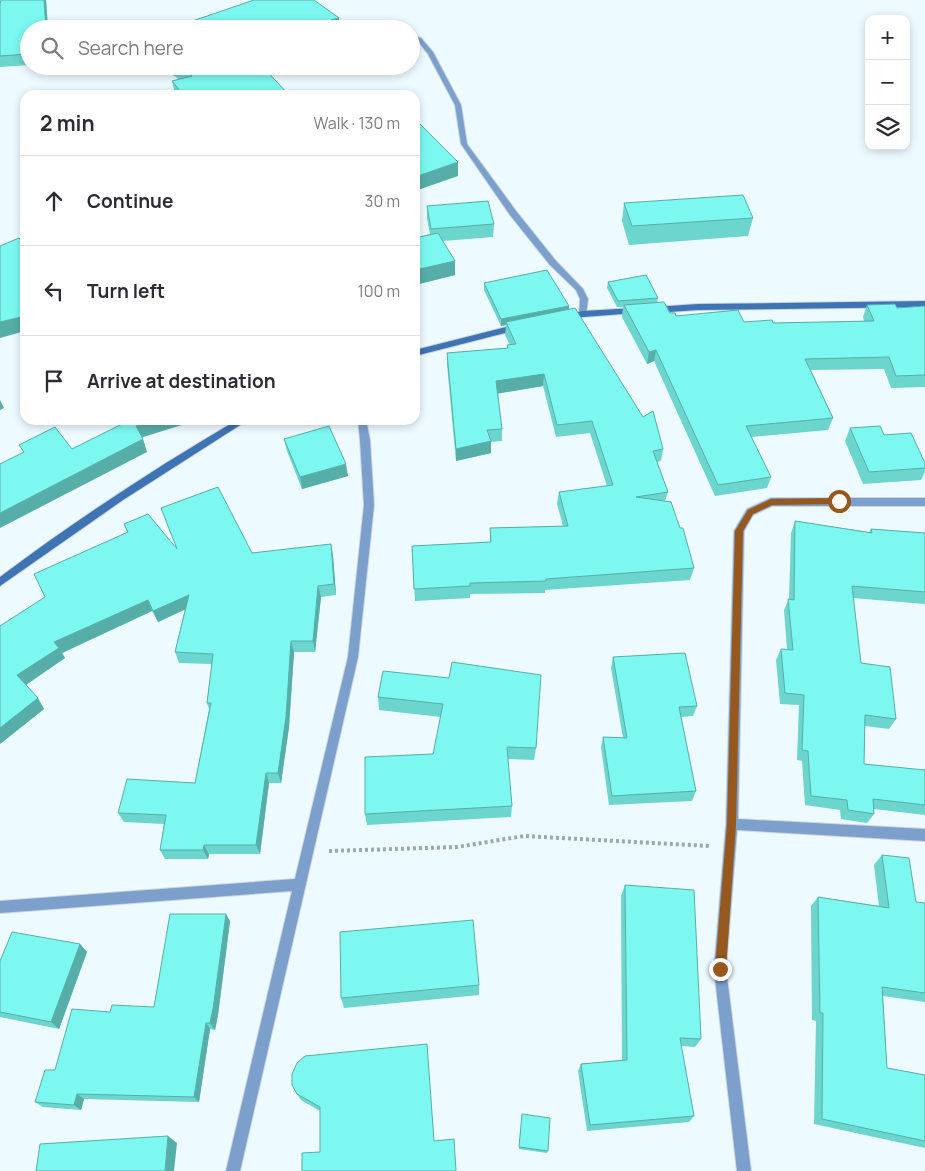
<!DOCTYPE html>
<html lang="en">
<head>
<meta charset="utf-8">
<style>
  :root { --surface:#fff; --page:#f2f2f3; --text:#2b2b33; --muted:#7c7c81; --line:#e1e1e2 }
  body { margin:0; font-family:Manrope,sans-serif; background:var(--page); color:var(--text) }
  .controls { position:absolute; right:15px; top:15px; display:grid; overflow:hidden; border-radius:10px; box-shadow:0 2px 8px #0003 }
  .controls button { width:45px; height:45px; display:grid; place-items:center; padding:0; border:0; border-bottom:1px solid var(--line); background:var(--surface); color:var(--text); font:25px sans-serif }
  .stop { position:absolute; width:15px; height:15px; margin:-11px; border:4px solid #96581d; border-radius:50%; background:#fff }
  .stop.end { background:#96581d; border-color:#fff; box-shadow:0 1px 5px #0008 }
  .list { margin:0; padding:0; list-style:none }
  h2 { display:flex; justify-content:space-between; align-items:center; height:65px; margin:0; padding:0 20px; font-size:21px }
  h2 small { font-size:16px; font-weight:400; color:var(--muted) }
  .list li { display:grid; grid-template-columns:32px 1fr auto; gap:15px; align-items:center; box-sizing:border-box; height:90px; padding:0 20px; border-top:1px solid var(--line) }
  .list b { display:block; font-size:19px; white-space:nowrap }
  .list em { font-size:16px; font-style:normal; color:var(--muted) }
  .icon { flex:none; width:28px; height:28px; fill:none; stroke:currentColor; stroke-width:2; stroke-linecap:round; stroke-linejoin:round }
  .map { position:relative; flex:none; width:925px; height:1171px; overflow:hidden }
  .search { position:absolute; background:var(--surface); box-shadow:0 2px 8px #0003; left:20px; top:20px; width:400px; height:55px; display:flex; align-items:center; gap:12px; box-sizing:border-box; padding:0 18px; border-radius:28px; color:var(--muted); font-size:19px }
  .panel { position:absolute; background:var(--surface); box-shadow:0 2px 8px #0003; left:20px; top:90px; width:400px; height:335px; border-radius:15px }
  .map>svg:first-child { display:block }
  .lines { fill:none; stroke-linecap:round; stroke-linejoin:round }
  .street-casing { stroke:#cad7dc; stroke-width:2 }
  .secondary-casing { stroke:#cad7dc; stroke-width:2 }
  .path { stroke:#9ca8ad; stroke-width:4; stroke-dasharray:3 3; stroke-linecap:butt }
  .street { fill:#7c9fcc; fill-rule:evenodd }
  .secondary { fill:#3e73b4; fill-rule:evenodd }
  .wall { fill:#6bd5ce }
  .shaded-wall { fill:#57aea8 }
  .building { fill:#7cf8f0; stroke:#57aea8 }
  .route { fill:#96581d }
</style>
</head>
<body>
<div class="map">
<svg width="925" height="1171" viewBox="0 0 925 1171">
  <rect width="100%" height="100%" fill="#edfaff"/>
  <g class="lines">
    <g class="street-casing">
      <g id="street">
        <path d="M411 35 421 38 433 52 461 105 467 144 516 211 556 261 583 289 588 299 586 316H580L579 314 580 299 576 290 550 265 510 215 461 144 455 105 428 54 417 40 411 39Z"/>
        <path d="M358 420H366L370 440 374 505 358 657 240 1171H226L292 891 0 913V901L295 879 348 657 364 505 360 440Z"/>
        <path d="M771 498H925V506H772L753 515 744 531 738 819 925 829V841L737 830 726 969 751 1171H737L714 969 726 824 734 531 747 509Z"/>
      </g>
    </g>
    <g class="secondary-casing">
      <g id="secondary">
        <path d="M925 301V307L698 310 654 313 650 310 654 307 698 304Z"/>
        <path d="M634 308 638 311 637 313 583 317 567 320 563 317 564 315 583 311Z"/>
        <path d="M518 324 522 327 521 329 415 356V350Z"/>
        <path d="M237 420H248L123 500 0 586V577C76 520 155 468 237 420Z"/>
      </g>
    </g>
    <path class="path" d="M329 851 457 847 524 836 709 846"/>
    <use href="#street" class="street"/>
    <use href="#secondary" class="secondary"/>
  </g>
  <g class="wall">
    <path d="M1 0H46L48 29H29V65L0 67V4Z"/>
    <path d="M158 66H262L175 94 172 81 179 79Z"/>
    <path d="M624 203 753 218 748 236 629 245 622 221Z"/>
    <path d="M427 206 494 224 493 237 443 241 455 261V275L415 285V238L430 234 427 219Z"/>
    <path d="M608 282 658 298 657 303 670 313 676 316 744 322 773 323 864 321 863 317 867 305 897 308 925 306V387L891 388 884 369 811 370 833 418 828 430 751 437 771 477 767 488 715 496 654 361 647 364 622 317 623 307H617L607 288Z"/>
    <path d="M484 283 569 306V310L663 449 661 461 657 462 668 492 665 501 694 568 690 580 545 590V593L470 594V598L415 601 412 546 490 542V528L563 526 557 504 559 492 607 486 590 433 556 437 543 386 498 393 502 429V441L491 442V453L456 461 447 365V353L507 348V345H510L505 335 506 325 501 326 484 290Z"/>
    <path d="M850 428 884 435 925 463V472L921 480 863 484 845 441Z"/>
    <path d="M284 439 348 476 302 489 287 451Z"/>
    <path d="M795 521 869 532 871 529 925 533V604L853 598 861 663 896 719 889 729 865 726 864 764 925 770V815L874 809V814L867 823 841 819 840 810 805 805 802 761 797 760 799 705 780 704 776 660 781 649 787 650 784 610 789 599 791 533Z"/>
    <path d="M124 524 176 548 252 553 331 544 333 556 336 595 321 597 315 652H294L289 727 281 783H269L260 854H209L208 859H165L160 850 164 824 124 822 118 813 195 783 209 709 207 703 212 664 179 663 175 652 185 609 158 622 152 611 62 653 65 658 26 685 44 709 0 744 45 597 127 532Z"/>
    <path d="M613 657 697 706 693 716 681 717 696 791 692 801 609 805 601 747 603 737 623 738 611 668Z"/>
    <path d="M383 671 536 748 534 760 508 759 512 806 511 817 367 825 365 814 433 754 441 717 379 710 378 697Z"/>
    <path d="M882 855 916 902 925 903V1002L883 996 887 1068 925 1075V1148L814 1124 816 1021 812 1020 811 906 818 897 879 906 874 865Z"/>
    <path d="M625 885 701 1039 695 1047 681 1046 694 1116 689 1122 587 1131 578 1071 581 1064 622 1060 621 896Z"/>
    <path d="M230 921 218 1015 215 1030 210 1029 199 1102 84 1099 81 1110 43 1107 35 1102 55 1070 110 1012 154 1007Z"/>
    <path d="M80 944 87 952 59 1029 0 1017V961Z"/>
    <path d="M479 985V995L344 1008 341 998Z"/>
    <path d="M297 1094 434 1141 320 1152V1111L301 1100Z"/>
    <path d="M522 1114 548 1151 547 1153 519 1149Z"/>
  </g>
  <g class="shaded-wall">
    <path d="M44 0H46L48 29H46Z"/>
    <path d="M339 18 340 29H321L331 20Z"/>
    <path d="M458 162V176L415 191V177Z"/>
    <path d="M455 261V275L415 285V270Z"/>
    <path d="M569 306 568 312 506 322V325L501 326V319Z"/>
    <path d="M25 316V331L0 338V322Z"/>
    <path d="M656 350 654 361 647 364 649 352Z"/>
    <path d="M544 374 543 386 496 394V381Z"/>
    <path d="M0 400 4 408 0 410Z"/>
    <path d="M154 420H184L185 424 140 438 136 426Z"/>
    <path d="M143 439 147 452 0 528V513Z"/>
    <path d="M491 441V453L456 461V449Z"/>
    <path d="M346 464 348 476 302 489 300 477Z"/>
    <path d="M331 544 333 556 336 595 334 584Z"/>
    <path d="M318 586 321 597 315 652 313 641Z"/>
    <path d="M189 595 193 606 158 622 153 611Z"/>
    <path d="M148 600 152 611 62 653 65 658 24 686 17 675 54 642Z"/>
    <path d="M291 641 294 652 289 727 281 783 278 773Z"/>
    <path d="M38 698 44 709 0 744V728Z"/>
    <path d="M266 773 269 783 260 854 256 845Z"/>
    <path d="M204 845 209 854 208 859 203 850Z"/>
    <path d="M226 914 230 921 218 1015 215 1030 210 1023Z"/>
    <path d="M80 944 87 952 59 1029 51 1022Z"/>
    <path d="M206 1023 210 1029 199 1102 194 1097Z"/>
    <path d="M77 1094 84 1099 81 1110 74 1105Z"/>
    <path d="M168 1136 177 1143 174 1171H165Z"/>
  </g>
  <g class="building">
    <path d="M1 0H44L46 29H29V54L0 56V4Z"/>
    <path d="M254 0H314L339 18 331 20 336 23 321 29H169Z"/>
    <path d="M177 66H262L289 95H173L181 92 172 81 192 76Z"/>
    <path d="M417 121 458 162 415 177V122Z"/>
    <path d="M743 195 753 218 632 226 624 203Z"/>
    <path d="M488 201 494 224 431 229 427 206Z"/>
    <path d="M438 233 455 261 415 270V238Z"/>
    <path d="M19 238 25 244V316L0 322V246Z"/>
    <path d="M547 270 569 306 501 319 484 283Z"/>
    <path d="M646 275 658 298 618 301 608 282Z"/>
    <path d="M664 302 670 313H675L676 316 738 310 744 322 772 320 773 323 874 321 867 305 895 304 897 308 925 306V375L896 376 889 357 805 359 833 418 746 426 771 477 718 485 656 350 649 352 624 305Z"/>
    <path d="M575 308 643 417 653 411 663 449 653 451 668 492 636 497 671 502 680 528H683L694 568 546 579V581L470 583V586L414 589 412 546 491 542 490 528 568 526 559 492 613 485 592 421 557 425 544 374 496 381 502 429 487 430 491 441 456 449 447 353 508 348 507 345 516 344 506 322Z"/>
    <path d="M127 420H154L136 426 143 439 0 513V464L24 452 19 445 55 427 72 449 128 421Z"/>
    <path d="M329 426 346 464 300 477 284 439Z"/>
    <path d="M880 426 884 435 911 433 925 463V468L869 472 850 428Z"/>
    <path d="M218 487 252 553 331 544 334 584 318 586 313 641H291L286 717 278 773H266L256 845H204L203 850H160L166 815 118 813 127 779 195 783 211 703H207L213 654 175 652 189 595 153 611 148 600 54 642 59 648 17 675 38 698 0 728V626L45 597 34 574 128 532 124 524 148 514 177 549 161 508Z"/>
    <path d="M795 521 872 533 871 529 925 533V592L852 586 861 663 890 667 896 719 865 715 864 764 925 770V805L873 799 874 814 848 810 847 800 811 796 808 751 802 750 804 695 785 693 781 649 793 650 788 599 794 600Z"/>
    <path d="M685 653 697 706 679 707 696 791 612 796 603 737 627 738 613 657Z"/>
    <path d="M452 662 541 675 536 748 507 747 512 806 365 814V757L433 754 443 704 378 697 383 671 449 678Z"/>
    <path d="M882 855 909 858 916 902 925 903V993L882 987 887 1068 925 1075V1141L822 1119 823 1013H820L818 897 889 908Z"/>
    <path d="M625 885 694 890 701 1039 680 1038 694 1116 590 1125 581 1064 627 1060Z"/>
    <path d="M170 914H226L213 1009 210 1023H206L194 1097 77 1094 74 1105 35 1102 45 1070H55L72 1009 110 1012 112 1005 154 1007Z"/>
    <path d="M473 920 479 985 341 998 340 932Z"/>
    <path d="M12 932 80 944 51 1022 0 1012V961Z"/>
    <path d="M427 1044 434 1141 454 1139 456 1171H302V1153L320 1152V1107L297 1094 292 1085V1074L297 1063 305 1056Z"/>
    <path d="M522 1114 550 1118 548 1151 519 1147Z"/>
    <path d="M168 1136 165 1171H36L40 1144Z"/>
  </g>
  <path class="route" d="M839 498 843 501 839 504 772 505 753 514 743 531 736 824 726 969 724 973 720 974 717 973 715 969 727 824 735 531 748 510 771 499Z"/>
</svg>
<div class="controls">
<button>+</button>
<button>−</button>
<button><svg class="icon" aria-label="layers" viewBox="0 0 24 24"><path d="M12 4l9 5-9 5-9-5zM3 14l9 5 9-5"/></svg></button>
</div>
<div class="stop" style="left:839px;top:501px"></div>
<div class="stop end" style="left:720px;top:969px"></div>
<div class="search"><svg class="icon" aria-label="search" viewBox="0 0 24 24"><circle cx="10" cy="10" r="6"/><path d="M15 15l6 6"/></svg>Search here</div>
<section class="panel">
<h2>2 min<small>Walk · 130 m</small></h2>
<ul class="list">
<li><svg class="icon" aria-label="ahead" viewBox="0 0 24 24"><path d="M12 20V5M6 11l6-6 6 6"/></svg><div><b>Continue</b></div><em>30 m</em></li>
<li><svg class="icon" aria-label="left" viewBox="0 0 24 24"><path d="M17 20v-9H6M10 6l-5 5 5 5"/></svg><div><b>Turn left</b></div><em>100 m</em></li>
<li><svg class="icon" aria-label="arrive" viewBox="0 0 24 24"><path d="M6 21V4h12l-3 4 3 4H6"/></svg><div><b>Arrive at destination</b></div></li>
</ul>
</section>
</div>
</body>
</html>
